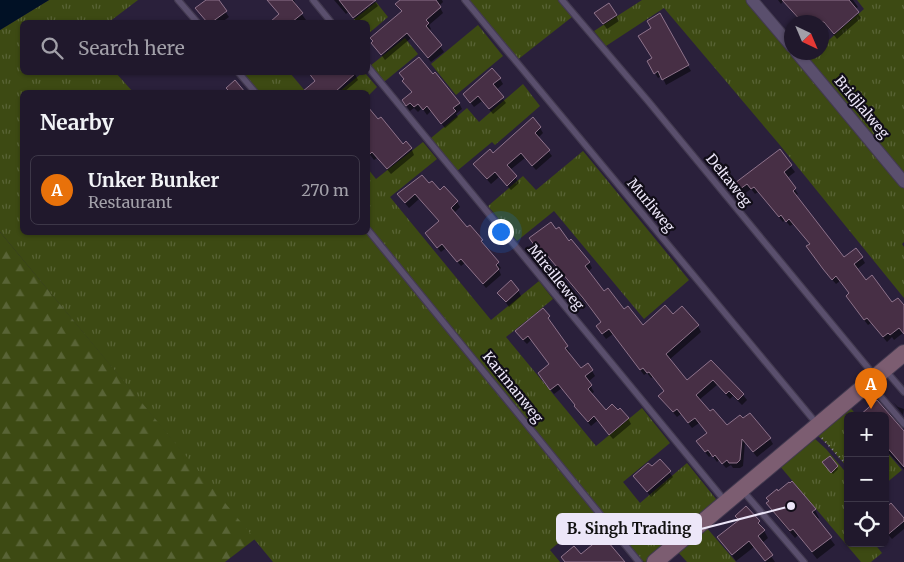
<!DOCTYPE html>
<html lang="en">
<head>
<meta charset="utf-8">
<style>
  :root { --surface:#20182c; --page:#2d2538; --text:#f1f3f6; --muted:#a2a0a9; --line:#3d3748; --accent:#23c9fe }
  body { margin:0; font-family:Merriweather,serif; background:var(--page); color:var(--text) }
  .controls { position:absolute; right:15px; bottom:15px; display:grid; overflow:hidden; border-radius:8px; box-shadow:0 1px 4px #0004 }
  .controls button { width:45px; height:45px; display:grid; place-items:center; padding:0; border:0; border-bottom:1px solid var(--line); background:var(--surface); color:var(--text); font:25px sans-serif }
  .compass { position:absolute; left:784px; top:15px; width:45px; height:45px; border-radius:50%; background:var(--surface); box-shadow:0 1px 4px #0004; rotate:136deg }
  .you { position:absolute; left:500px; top:231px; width:18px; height:18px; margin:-12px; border:4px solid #fff; border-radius:50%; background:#1a73e8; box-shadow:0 0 0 8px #1a73e833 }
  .badge { display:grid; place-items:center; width:32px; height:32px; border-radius:50%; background:var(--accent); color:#fff; font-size:16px; font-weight:700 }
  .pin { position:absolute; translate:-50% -41px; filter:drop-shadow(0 1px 2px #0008) }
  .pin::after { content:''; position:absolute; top:26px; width:18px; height:15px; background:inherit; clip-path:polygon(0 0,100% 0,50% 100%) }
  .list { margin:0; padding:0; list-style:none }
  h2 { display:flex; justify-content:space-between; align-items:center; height:65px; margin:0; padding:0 20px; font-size:21px }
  h2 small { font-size:16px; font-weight:400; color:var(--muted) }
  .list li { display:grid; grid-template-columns:32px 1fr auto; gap:15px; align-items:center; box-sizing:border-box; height:70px; margin:0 10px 10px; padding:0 10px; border:1px solid var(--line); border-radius:8px }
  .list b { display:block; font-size:19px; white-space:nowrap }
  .list p { margin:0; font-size:16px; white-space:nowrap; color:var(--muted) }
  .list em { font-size:16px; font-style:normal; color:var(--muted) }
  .icon { flex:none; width:28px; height:28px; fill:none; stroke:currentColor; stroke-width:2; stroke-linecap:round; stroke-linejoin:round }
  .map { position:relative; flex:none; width:904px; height:562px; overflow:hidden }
  .search { position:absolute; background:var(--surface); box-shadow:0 1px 4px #0004; left:20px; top:20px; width:350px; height:55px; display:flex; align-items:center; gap:12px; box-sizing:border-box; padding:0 18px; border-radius:8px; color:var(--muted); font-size:19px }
  .panel { position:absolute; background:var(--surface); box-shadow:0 1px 4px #0004; left:20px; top:90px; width:350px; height:145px; border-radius:8px }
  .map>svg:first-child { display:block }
  .grass { fill:url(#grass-tufts) }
  .forest { fill:url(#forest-firs) }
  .water { fill:#011125 }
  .shadow { fill:#0007 }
  .building { fill:#472f45; stroke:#8e738b }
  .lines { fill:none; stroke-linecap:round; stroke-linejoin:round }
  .lane-casing { stroke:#433a50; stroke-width:8 }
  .street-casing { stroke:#433a50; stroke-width:13 }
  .secondary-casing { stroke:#433a50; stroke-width:18 }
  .path { stroke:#91899f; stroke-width:2; stroke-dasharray:1 4; stroke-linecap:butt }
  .lane { stroke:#5a4f6d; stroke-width:5.5 }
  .street { stroke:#5a4f6d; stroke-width:11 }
  .secondary { stroke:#7c5d71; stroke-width:16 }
  .labels { text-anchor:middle; stroke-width:4.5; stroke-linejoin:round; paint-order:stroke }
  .street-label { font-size:14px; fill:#ece6f8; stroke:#110d18 }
  .leader { fill:none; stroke:#ece6f8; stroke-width:2 }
  .callout-dot { fill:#ece6f8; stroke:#110d18; stroke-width:2 }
  .callout { fill:#ece6f8; stroke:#ece6f8; stroke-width:2 }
  .callout-label { font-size:15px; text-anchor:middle; font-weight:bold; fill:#111 }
</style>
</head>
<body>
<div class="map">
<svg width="904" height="562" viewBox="0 0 904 562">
  <defs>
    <pattern id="grass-tufts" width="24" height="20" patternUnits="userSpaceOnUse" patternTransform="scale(1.25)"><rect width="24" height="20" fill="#3d4a13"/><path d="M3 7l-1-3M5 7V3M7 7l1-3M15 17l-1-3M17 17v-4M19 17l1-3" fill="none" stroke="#596436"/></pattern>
    <pattern id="forest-firs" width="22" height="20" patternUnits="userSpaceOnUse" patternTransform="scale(1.25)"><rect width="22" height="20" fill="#3d4a13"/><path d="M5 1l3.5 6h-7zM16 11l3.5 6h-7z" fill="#596436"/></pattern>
  </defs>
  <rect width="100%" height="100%" fill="#2a203b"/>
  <g class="grass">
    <path d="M49 0H138L109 22H22V72L116 73 133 92H22V232L367 233 596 512 550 550 560 562H273L0 232V30Z"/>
    <path d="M466 0H558L572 17 516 61Z"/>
    <path d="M642 0H748L904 187V242L902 244 904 247V298L779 144 664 8 606 46 594 31Z"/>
    <path d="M857 0H904V177L806 59 813 53 822 52V46L864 9Z"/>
    <path d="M376 2 388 17 368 34V22H351Z"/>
    <path d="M478 25 503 56 456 95 431 64Z"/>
    <path d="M405 38 418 54 384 82 370 66Z"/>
    <path d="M243 73H290L306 92H259Z"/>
    <path d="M362 73H365L377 87 368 96V92H339Z"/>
    <path d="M523 84 540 106 495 145 492 142 457 171 431 138 467 108 479 122Z"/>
    <path d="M423 142 437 159 390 197 491 320 539 281 553 299 506 337 596 446 642 408 670 443 623 482 640 503 687 463 716 499 713 506 646 562 641 561 368 225V169L376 179Z"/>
    <path d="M583 151 689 280 644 319 554 211 517 241 488 206 523 176 536 190Z"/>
    <path d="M849 406 857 416H848V468L827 444 816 434Z"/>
    <path d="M814 438 826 449 848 475V543H874L882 553 871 562H861L779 465Z"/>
    <path d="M885 450 902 470 885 484Z"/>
    <path d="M706 527 736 562H687L677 551Z"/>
  </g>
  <path class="forest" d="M0 232 255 539 225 562H0Z"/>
  <path class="water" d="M0 0H49L0 30Z"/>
  <g class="shadow">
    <path d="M208 0H217L229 17 222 22H207L200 14Z"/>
    <path d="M275 0H294L296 4 295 5 306 20 302 22H275L280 15Z"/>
    <path d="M334 0H374L378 6 357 22 348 12 346 14Z"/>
    <path d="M401 0H442L443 2 439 6 443 13 429 25 431 29 429 31 444 52 431 62 411 38 385 60 373 43 402 12 397 4Z"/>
    <path d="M778 0H853L858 7 855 9 861 18 837 39 825 24 822 27V22H801L783 1 781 4Z"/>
    <path d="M659 14 691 71 666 85 662 76 658 78 655 73 653 58V28Z"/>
    <path d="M616 15 619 21 607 29 599 18Z"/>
    <path d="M308 72H354L358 80 344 92H308L307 90 316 82Z"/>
    <path d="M500 79 503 84 496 90 506 103 493 114 482 101 474 107 464 94Z"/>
    <path d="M404 81 459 103 462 109 456 114 458 117 445 128 431 111 427 115 422 108 418 112 414 108 410 111 403 101 412 93Z"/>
    <path d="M368 109 403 145 411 148 414 155 391 174 377 158 374 160 368 152Z"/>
    <path d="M540 128 543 133 538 138 552 156 536 170 525 158 510 170 519 183 511 190 499 177 491 184 478 170 475 164Z"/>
    <path d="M779 151 795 172 787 178 798 194 795 196 844 259 862 258 865 263 856 270 866 282 892 304 904 307V334L903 333 894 340 892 337 887 342 871 323 868 325 850 302V294L840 281 836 284 828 275 811 252V245L793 224 790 226 785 220 783 222 758 192 755 194 751 189 740 197 736 191Z"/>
    <path d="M429 185 457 202 460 207 454 213 467 229 482 240 484 246 501 268 499 270 501 275 486 288 465 263 461 266 446 248 441 252 430 239 426 233 440 222 419 199 409 208 398 195Z"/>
    <path d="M531 239 569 242 589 262 592 268 588 272 604 292 643 327 673 316 698 326 701 332 669 360 687 381 711 362 743 395 747 400 742 405 733 396 730 399 717 385 699 400 710 413 727 427 770 439 773 444 757 457 745 442 743 466 740 468H733L731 465 726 468 719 460 717 462 712 455 709 457 701 447 708 434 699 423 692 428 681 414 677 417 663 401 665 392 653 377 651 378 647 373 644 375 613 334 606 339 601 332 602 323 550 259 549 260 541 249 539 250Z"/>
    <path d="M518 290 521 296 509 307 499 293Z"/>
    <path d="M543 310 552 323 550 324 570 352 568 354 581 370 592 371 595 376 588 382 594 392 591 394 606 412 628 418 631 424 613 439 597 421 591 426 579 412 576 406 562 388 554 394 539 374 550 365 531 340 527 344 520 337Z"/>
    <path d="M877 402 904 433V470L885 449V416Z"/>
    <path d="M893 402 898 407 904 409 903 415Z"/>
    <path d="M660 461 673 477 651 497 635 476 652 468Z"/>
    <path d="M825 465 837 467 838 469 833 474Z"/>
    <path d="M792 483 815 510 819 518 816 520 835 545 817 559 798 535 795 538 772 511 768 503 778 493Z"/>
    <path d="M885 506 904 520V529L892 539 885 531Z"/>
    <path d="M736 516 759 522 768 538 762 543 775 562H766L754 547 736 561 719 538 739 521Z"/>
  </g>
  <g class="building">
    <path d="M206 0H219L227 11 212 22H207L195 8Z"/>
    <path d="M267 0H292L303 13 292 22H270L279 14Z"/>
    <path d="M339 0H376L353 18Z"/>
    <path d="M400 0H436L441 7 426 20 429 23 426 26 442 45 428 58 407 33 381 55 371 43 373 41 370 38 402 11 395 4Z"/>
    <path d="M782 0H849L859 12 834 34 824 22H802Z"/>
    <path d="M609 3 617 15 603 24 594 13Z"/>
    <path d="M660 13 689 65 662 80 658 71 654 74 647 61 652 58 638 36 651 28 647 21Z"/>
    <path d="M419 57 433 74 435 72 460 103 453 108 456 111 441 124 427 106 423 110 418 104 414 107 410 103 406 106 402 100 412 92 402 81 404 79 399 73Z"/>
    <path d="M492 68 501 78 493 84 504 97 489 109 478 96 470 103 463 94Z"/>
    <path d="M308 72H357L335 92H302L315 81Z"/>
    <path d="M235 80 245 92H230L226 88Z"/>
    <path d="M368 107 378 119 381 117 403 144 406 141 412 148 387 169 372 152 368 156Z"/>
    <path d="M533 117 541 127 535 133 550 150 532 166 521 153 507 165 517 176 507 186 495 172 487 179 473 164 490 149 493 153Z"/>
    <path d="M780 149 792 165 784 172 796 188 793 191 844 257 856 248 863 257 854 264 866 280 872 275 892 302 898 298 904 305V334L899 328 890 335 888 333 883 337 867 318 864 320 846 296 849 293 836 276 832 280 823 269 806 246 810 244 789 219 786 222 781 215 779 217 754 187 751 189 747 184 736 192 731 186Z"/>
    <path d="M422 175 429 183 432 181 440 190 444 186 458 201 451 208 467 227 470 225 483 240 481 241 499 262 496 265 499 269 483 284 461 259 457 262 442 244 437 248 425 233 439 221 415 194 405 203 397 194Z"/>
    <path d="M551 222 556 229 559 227 569 241 571 239 590 262 585 266 604 291 608 288 624 309 628 306 643 325 665 305 673 314 682 306 699 325 666 354 687 380 711 360 744 394 738 400 729 391 726 394 713 380 696 395 710 411 713 409 727 425 740 415 743 418 750 413 771 438 753 452 742 439 740 460 737 463H729L727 460 722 464 715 455 713 457 708 450 705 452 696 441 707 433 695 418 688 423 677 409 673 412 658 396 664 391 649 372 647 373 643 368 640 370 609 329 602 334 596 326 601 322 583 298 546 254 545 255 537 244 535 246 529 238Z"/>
    <path d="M511 280 519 290 506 302 497 293Z"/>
    <path d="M543 308 550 316 548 318 568 346 565 348 581 368 588 363 593 370 585 376 592 385 588 389 606 410 612 404 618 410 620 408 629 418 609 435 594 416 588 422 574 406 575 405 558 384 550 390 538 373 549 364 528 336 523 340 515 331Z"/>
    <path d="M877 400 904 431V467L885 445V416H859Z"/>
    <path d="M830 456 838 466 831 473 822 462Z"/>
    <path d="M660 459 671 471 647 492 633 476 648 463 652 466Z"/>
    <path d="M792 481 816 509 812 512 832 537 812 552 793 529 790 531 766 503 769 501 766 498 777 489 778 491 789 482 790 483Z"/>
    <path d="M891 503 904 518V521L885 537V508Z"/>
    <path d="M746 506 760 521 758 523 765 530 758 536 773 555 765 561 749 541 732 555 717 537 739 520 735 516Z"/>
    <path d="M603 536 625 562H565L561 557 574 546 581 554Z"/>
  </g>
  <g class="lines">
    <g class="lane-casing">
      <g id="lane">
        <path d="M178 0 197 22"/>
        <path d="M313 0 331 22"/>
        <path d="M465 0 817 424"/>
        <path d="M562 0 648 101 874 375"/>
        <path d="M368 67 725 501"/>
        <path d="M238 72 255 92"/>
        <path d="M368 230 639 562"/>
        <path d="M886 371 904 392"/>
        <path d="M870 384 904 424"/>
        <path d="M743 491 804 562"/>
      </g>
    </g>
    <g class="street-casing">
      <g id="street">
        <path d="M752 0 792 47"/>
        <path d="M796 52 904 182"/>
      </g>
    </g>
    <g class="secondary-casing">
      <path id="secondary" d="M655 562 904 353"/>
    </g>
    <path class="path" d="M822 438 848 466"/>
    <use href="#lane" class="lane"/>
    <use href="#street" class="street"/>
    <use href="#secondary" class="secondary"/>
  </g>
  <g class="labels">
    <g class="street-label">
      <text transform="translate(862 107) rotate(50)" y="5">Bridjlalweg</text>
      <text transform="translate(729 180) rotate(51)" y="5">Deltaweg</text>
      <text transform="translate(651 205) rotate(50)" y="5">Murliweg</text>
      <text transform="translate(556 277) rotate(51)" y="5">Mireilleweg</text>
      <text transform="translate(513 387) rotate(51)" y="5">Karimanweg</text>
    </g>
  </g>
  <path class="leader" d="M791 506L701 529"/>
  <circle class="callout-dot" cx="791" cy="506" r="5"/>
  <rect class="callout" x="557" y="514" width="144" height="30" rx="5"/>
  <g class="callout-label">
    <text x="629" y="534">B. Singh Trading</text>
  </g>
</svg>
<div class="controls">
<button>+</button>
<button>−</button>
<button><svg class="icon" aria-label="locate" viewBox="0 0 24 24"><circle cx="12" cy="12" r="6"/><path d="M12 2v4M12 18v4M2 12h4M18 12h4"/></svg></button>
</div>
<svg class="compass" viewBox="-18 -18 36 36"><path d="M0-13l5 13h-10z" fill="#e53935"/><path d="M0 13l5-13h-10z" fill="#a2a0a9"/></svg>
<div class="you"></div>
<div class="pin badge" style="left:871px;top:409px;background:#e8710a">A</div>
<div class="search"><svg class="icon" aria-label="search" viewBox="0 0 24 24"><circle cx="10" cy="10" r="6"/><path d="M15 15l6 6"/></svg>Search here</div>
<section class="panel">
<h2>Nearby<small></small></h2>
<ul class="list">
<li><span class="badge" style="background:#e8710a">A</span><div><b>Unker Bunker</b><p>Restaurant</p></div><em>270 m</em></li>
</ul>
</section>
</div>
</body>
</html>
